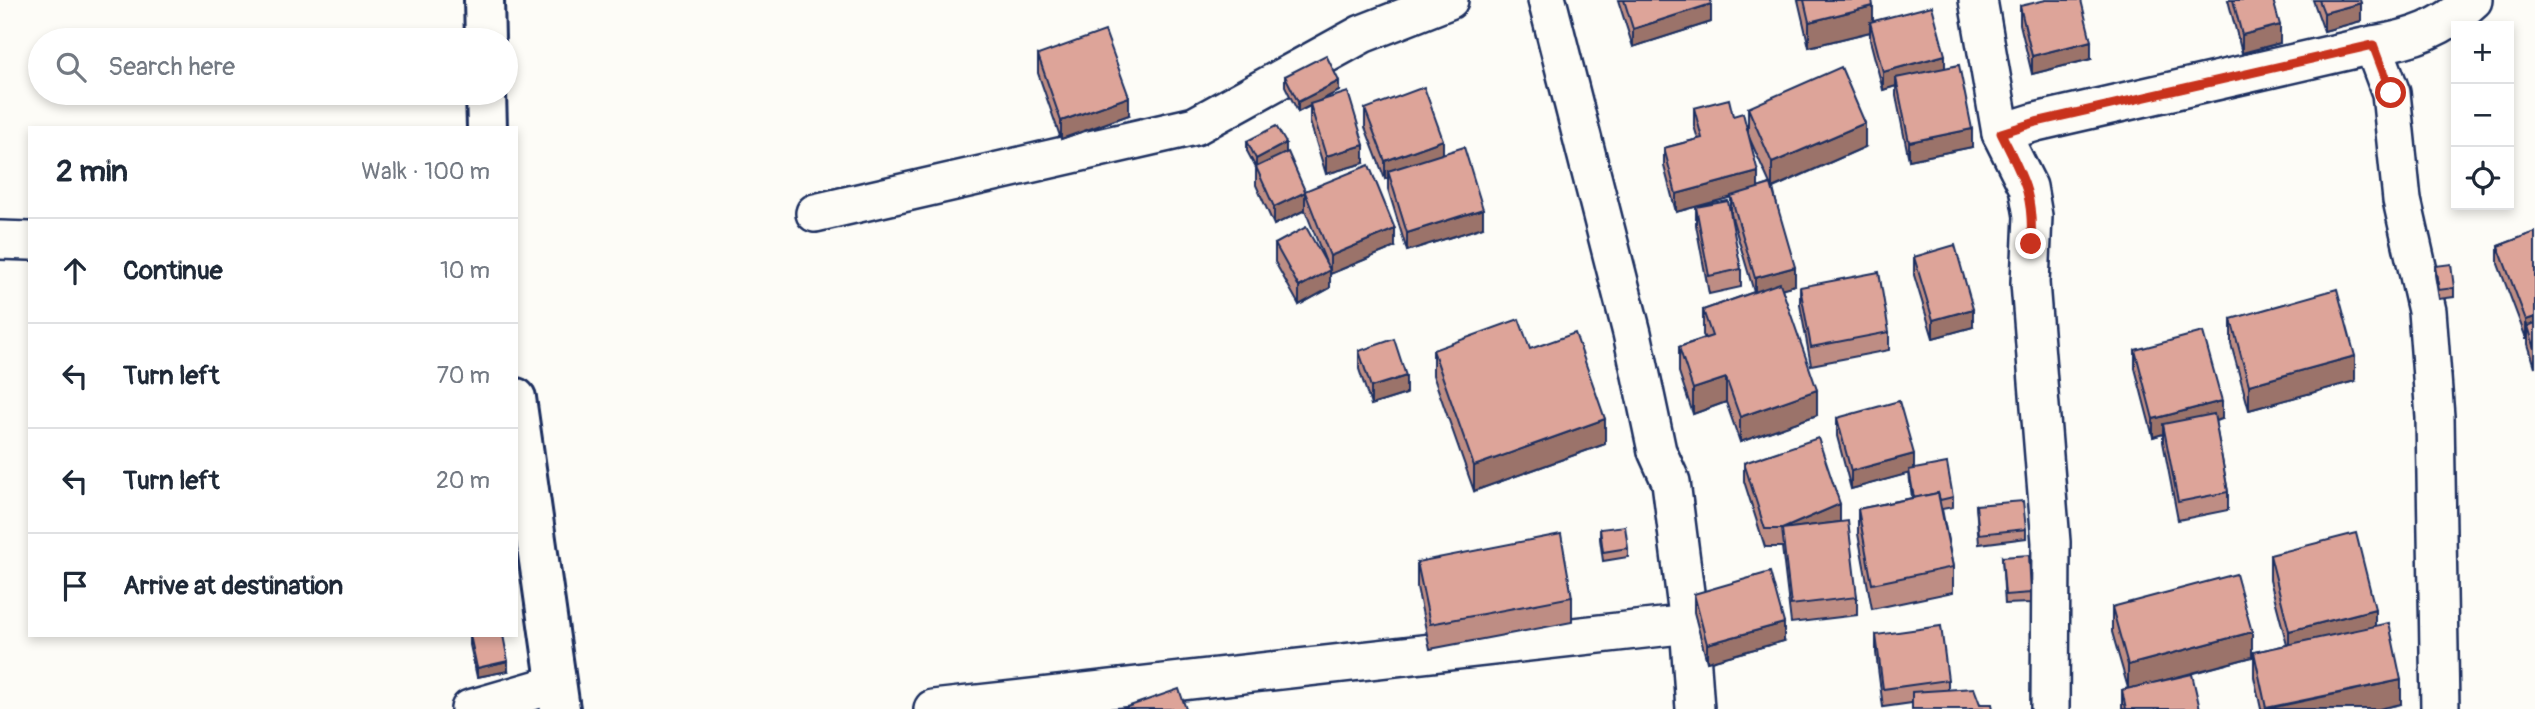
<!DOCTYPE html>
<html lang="en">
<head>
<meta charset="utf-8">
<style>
  :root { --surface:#fff; --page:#f2f2f3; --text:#1f2937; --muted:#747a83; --line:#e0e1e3 }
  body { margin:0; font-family:Pangolin,sans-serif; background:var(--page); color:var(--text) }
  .controls { position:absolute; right:21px; top:21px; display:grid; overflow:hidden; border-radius:0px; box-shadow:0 4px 10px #0003 }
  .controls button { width:63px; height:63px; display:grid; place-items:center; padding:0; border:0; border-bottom:2px solid var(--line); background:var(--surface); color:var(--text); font:35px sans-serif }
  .stop { position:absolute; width:21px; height:21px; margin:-16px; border:5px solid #c8321e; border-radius:50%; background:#fff }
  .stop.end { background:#c8321e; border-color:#fff; box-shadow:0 2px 7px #0008 }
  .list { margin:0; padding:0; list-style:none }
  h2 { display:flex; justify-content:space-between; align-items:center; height:91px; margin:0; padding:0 28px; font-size:30px }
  h2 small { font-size:23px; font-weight:400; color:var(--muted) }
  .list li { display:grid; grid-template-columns:46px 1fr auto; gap:21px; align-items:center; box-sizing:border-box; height:105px; padding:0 28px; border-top:2px solid var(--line) }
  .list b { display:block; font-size:26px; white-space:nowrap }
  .list em { font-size:23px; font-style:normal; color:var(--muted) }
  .icon { flex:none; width:38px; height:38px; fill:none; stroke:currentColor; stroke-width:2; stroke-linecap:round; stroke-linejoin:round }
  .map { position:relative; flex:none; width:2535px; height:709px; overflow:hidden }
  .search { position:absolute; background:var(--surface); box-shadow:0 4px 10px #0003; left:28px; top:28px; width:490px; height:77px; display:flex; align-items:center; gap:18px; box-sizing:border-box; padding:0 24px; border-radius:38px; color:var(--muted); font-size:26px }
  .panel { position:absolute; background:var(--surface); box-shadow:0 4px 10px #0003; left:28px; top:126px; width:490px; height:511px; border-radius:0px }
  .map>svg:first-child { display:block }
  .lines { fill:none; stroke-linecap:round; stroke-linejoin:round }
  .street-casing { stroke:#1b2f5e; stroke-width:42 }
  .secondary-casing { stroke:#1b2f5e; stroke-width:44 }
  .street { stroke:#fdfcf7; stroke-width:37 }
  .secondary { stroke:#fdfcf7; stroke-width:38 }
  .wall { fill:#be8d84; stroke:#1b2f5e; stroke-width:2; fill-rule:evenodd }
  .shaded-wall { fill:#9b736b; stroke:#1b2f5e; stroke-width:2 }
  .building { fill:#dda499; stroke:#1b2f5e; stroke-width:2 }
  .route { stroke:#c8321e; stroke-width:9 }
</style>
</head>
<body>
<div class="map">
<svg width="2535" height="709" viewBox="0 0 2535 709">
  <rect width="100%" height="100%" fill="#fdfcf7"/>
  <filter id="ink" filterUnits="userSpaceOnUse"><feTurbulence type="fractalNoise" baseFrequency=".0143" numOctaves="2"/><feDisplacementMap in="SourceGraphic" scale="14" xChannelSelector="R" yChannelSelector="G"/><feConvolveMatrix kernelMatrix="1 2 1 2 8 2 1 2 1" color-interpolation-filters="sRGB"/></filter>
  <g filter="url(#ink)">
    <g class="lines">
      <g class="street-casing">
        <g id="street">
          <path d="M1547 0 1632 333 1657 451 1671 482 1689 624 1695 709"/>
          <path d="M1978 0 2001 133 2028 187 2033 216 2030 283 2051 542 2050 709"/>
          <path d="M2373 45 2391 93 2402 200 2427 311 2435 417 2440 709"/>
          <path d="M2001 133 2036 122 2373 45C2412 39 2444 28 2473 0"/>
          <path d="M815 213 1195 126 1362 34 1449 0"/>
          <path d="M0 240 30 241"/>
          <path d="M470 709 556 684"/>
          <path d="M933 709 1689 624"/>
        </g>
      </g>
      <g class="secondary-casing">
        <g id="secondary">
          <path d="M484 0 485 40"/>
          <path d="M486 93 487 128"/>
          <path d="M516 398 560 709"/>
        </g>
      </g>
      <use href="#street" class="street"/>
      <use href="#secondary" class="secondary"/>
    </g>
    <g class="wall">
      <path d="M1618 0H1710L1711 22 1633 47Z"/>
      <path d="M1798 0H1872L1873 21 1945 68 1972 147 1909 160 1896 96V86L1883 90 1870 40V32L1809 47Z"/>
      <path d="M2228 0H2273L2280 43 2242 53Z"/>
      <path d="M2313 0H2360L2361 21 2324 31Z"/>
      <path d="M2020 6 2091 59 2032 74 2020 24Z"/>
      <path d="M1038 55 1129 115 1061 139 1038 73Z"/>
      <path d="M1285 76 1339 91 1318 101 1364 163 1326 174 1310 122V106L1298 112 1285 86Z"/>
      <path d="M1694 108 1733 116 1748 132V108L1865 147 1773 188 1795 285 1782 288 1817 415 1740 442 1726 402 1693 414 1679 372V347L1705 338 1703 335V310L1754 292 1731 214V197L1676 212 1664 166V148L1698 139 1694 126ZM1748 135 1770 184 1758 188Z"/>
      <path d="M1365 109 1443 153 1483 227 1407 251 1388 189V178L1385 179 1365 127Z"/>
      <path d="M1247 141 1286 153 1305 191 1395 247 1330 274V288L1299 305 1275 262V244L1325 260 1305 210 1274 225 1256 185V168L1247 151Z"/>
      <path d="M1696 207 1741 269V287L1709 294 1696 225Z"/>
      <path d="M2535 232V367L2528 344V338H2526L2498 264V246Z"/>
      <path d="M1914 257 1973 327 1933 338 1914 275Z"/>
      <path d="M2435 266 2454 288V297L2439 299 2435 275Z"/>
      <path d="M1800 287 1889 332V350L1811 365 1800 305Z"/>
      <path d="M2231 319 2355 381 2249 410 2231 344Z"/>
      <path d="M1530 349 1605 444 1474 491 1433 375V350Z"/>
      <path d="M2135 350 2222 419 2215 421 2228 492V510L2178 520 2163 442V434L2153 437 2135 368Z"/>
      <path d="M1359 351 1406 394 1371 405 1359 369Z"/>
      <path d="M1837 418 1914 469 1953 497V507L1942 509 1953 567V592L1872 609 1858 534V509L1912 498 1909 473 1851 489 1837 436Z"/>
      <path d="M1744 463 1840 522 1857 597V615L1791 623 1782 547H1765L1744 481Z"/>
      <path d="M1976 505 2026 529V538L1979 544Z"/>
      <path d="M1600 529 1628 548V557L1603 561 1600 539Z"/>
      <path d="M2270 555 2375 626 2401 704 2379 709H2261L2254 677V652L2287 645 2270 580Z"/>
      <path d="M2002 557 2031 593V603L2005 604Z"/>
      <path d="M1417 562 1572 597V622L1430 649 1417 587Z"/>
      <path d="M1694 594 1784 641 1707 662 1694 612Z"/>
      <path d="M2112 607 2252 657 2182 676 2200 709H2122V690L2128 688 2112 632Z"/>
      <path d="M470 635 508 671 477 677 470 645Z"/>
      <path d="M1876 635 1948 680V690L1993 709H1912V703L1883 707 1876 653Z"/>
    </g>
    <g class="shaded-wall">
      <path d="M2361 3V21L2324 31V13Z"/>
      <path d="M1711 4V22L1633 47V29Z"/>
      <path d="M1873 6V31L1870 22V32L1809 47V22Z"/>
      <path d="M2280 25V43L2242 53V35Z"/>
      <path d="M2091 41V59L2032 74V56Z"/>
      <path d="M1945 55V73L1896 78V86L1883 90V72Z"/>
      <path d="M1339 81V91L1298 112V102Z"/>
      <path d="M1129 97V115L1061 139V121Z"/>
      <path d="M1865 123V147L1772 188V163Z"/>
      <path d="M1972 129V147L1909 160V142Z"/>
      <path d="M1443 140V158L1388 171V178L1385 179V161Z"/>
      <path d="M1286 143V153L1256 169V159Z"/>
      <path d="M1364 145V163L1326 174V156Z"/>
      <path d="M1758 172V190L1676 212V194Z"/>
      <path d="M1305 192V210L1274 225V207Z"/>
      <path d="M1483 209V227L1407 251V233Z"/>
      <path d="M1395 229V247L1330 274V256Z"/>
      <path d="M1795 267V285L1755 296V278Z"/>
      <path d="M1330 270V288L1299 305V287Z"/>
      <path d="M1973 309V327L1933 338V320Z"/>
      <path d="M2535 317V335L2528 326V338H2526V320Z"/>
      <path d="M2355 356V381L2249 410V385Z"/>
      <path d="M1406 376V394L1371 405V387Z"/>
      <path d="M1726 378V402L1693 414V389Z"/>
      <path d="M1817 390V415L1740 442V417Z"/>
      <path d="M2222 401V419L2165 434 2163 424V434L2153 437V419Z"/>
      <path d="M1605 419V444L1474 491V466Z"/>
      <path d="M1914 454V472L1851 489V471Z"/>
      <path d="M1840 504V522L1782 529Z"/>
      <path d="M2375 609V634L2289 656V631Z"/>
      <path d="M1784 623V641L1707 662V644Z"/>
      <path d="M2252 632V657L2128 690V665Z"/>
      <path d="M508 661V671L477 677V668Z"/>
      <path d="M2401 680V704L2379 709H2266Z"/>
    </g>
    <g class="building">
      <path d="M1624 0H1710L1711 4 1633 29Z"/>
      <path d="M1804 0H1872L1873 6 1809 22Z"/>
      <path d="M2046 0H2081L2091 41 2032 56 2020 6Z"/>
      <path d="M2233 0H2273L2280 25 2242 35Z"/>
      <path d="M2319 0H2360L2361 3 2324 13Z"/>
      <path d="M1932 6 1945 55 1883 72 1870 22Z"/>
      <path d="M1105 31 1129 97 1061 121 1038 55Z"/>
      <path d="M1326 55 1339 81 1298 102 1285 76Z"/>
      <path d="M1959 65 1972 129 1909 142 1896 78Z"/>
      <path d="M1841 67 1865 123 1772 163 1748 108Z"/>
      <path d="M1424 87 1443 140 1385 161 1365 109Z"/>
      <path d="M1348 92 1364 145 1326 156 1310 104Z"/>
      <path d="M1729 99 1733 116 1743 113 1758 172 1676 194 1664 148 1702 138 1694 108Z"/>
      <path d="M1276 126 1286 143 1256 159 1247 141Z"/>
      <path d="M1464 147 1483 209 1407 233 1388 171Z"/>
      <path d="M1288 152 1305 191 1369 165 1395 229 1330 256 1305 192 1274 207 1256 167Z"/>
      <path d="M1771 184 1795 267 1755 278 1731 196Z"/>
      <path d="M1728 201 1741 269 1709 276 1696 207Z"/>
      <path d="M1306 227 1330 270 1299 287 1275 244Z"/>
      <path d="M2535 232V317L2526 320 2498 246Z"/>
      <path d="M1955 245 1973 309 1933 320 1914 257Z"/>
      <path d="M2451 264 2454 288 2439 290 2435 266Z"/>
      <path d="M1879 272 1889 332 1811 347 1800 287Z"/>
      <path d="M1780 283 1817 390 1740 417 1726 378 1693 389 1679 347 1712 336 1703 310Z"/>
      <path d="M2337 289 2355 356 2249 385 2231 319Z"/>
      <path d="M1519 319 1530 349 1575 333 1605 419 1474 466 1433 350Z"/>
      <path d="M2535 323V349L2528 326Z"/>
      <path d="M2203 332 2222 401 2153 419 2135 350Z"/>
      <path d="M1394 339 1406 376 1371 387 1359 351Z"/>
      <path d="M1899 401 1914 454 1851 471 1837 418Z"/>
      <path d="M2214 414 2228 492 2178 502 2163 424Z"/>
      <path d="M1818 438 1840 504 1782 529H1765L1744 463Z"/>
      <path d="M1947 463 1953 497 1940 500 1938 493 1914 498 1909 470Z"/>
      <path d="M1938 493 1953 567 1872 584 1858 509Z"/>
      <path d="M2023 501 2026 529 1979 534 1976 505Z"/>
      <path d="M1848 521 1857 597 1791 605 1782 529Z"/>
      <path d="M1625 526 1628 548 1603 552 1600 529Z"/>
      <path d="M2356 533 2375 609 2289 631 2270 555Z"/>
      <path d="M1561 534 1572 597 1430 624 1417 562Z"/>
      <path d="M2029 555 2031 593 2005 595 2002 557Z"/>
      <path d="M1770 572 1784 623 1707 644 1694 594Z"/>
      <path d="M2236 574 2252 632 2128 665 2112 607Z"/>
      <path d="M2389 623 2401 680 2266 708 2254 652Z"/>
      <path d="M1941 626 1948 680 1883 689 1876 635Z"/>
      <path d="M470 635H503L508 661 477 668Z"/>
      <path d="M2192 674 2200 709H2126L2122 690Z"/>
      <path d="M1974 688 1980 704H1992L1993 709H1912V692Z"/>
      <path d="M1179 689 1186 709H1124V708Z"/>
    </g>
  </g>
  <g class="lines" filter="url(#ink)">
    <path class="route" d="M2031 244C2034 193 2023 178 2001 133L2036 122 2373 45 2391 93"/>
  </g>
</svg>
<div class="controls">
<button>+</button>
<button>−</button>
<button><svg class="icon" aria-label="locate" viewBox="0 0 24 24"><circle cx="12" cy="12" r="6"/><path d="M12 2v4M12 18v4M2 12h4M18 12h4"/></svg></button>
</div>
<div class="stop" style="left:2391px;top:93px"></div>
<div class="stop end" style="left:2031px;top:244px"></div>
<div class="search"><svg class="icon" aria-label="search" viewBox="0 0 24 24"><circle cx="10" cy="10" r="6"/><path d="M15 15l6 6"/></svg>Search here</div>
<section class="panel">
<h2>2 min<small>Walk · 100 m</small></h2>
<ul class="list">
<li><svg class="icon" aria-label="ahead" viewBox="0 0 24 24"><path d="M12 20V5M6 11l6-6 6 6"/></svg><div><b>Continue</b></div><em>10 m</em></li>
<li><svg class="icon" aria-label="left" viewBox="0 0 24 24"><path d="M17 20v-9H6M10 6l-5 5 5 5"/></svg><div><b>Turn left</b></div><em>70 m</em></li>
<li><svg class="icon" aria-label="left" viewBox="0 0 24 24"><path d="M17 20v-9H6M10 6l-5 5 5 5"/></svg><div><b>Turn left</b></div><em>20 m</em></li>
<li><svg class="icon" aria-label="arrive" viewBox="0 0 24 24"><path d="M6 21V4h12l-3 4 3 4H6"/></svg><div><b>Arrive at destination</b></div></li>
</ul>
</section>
</div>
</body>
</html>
